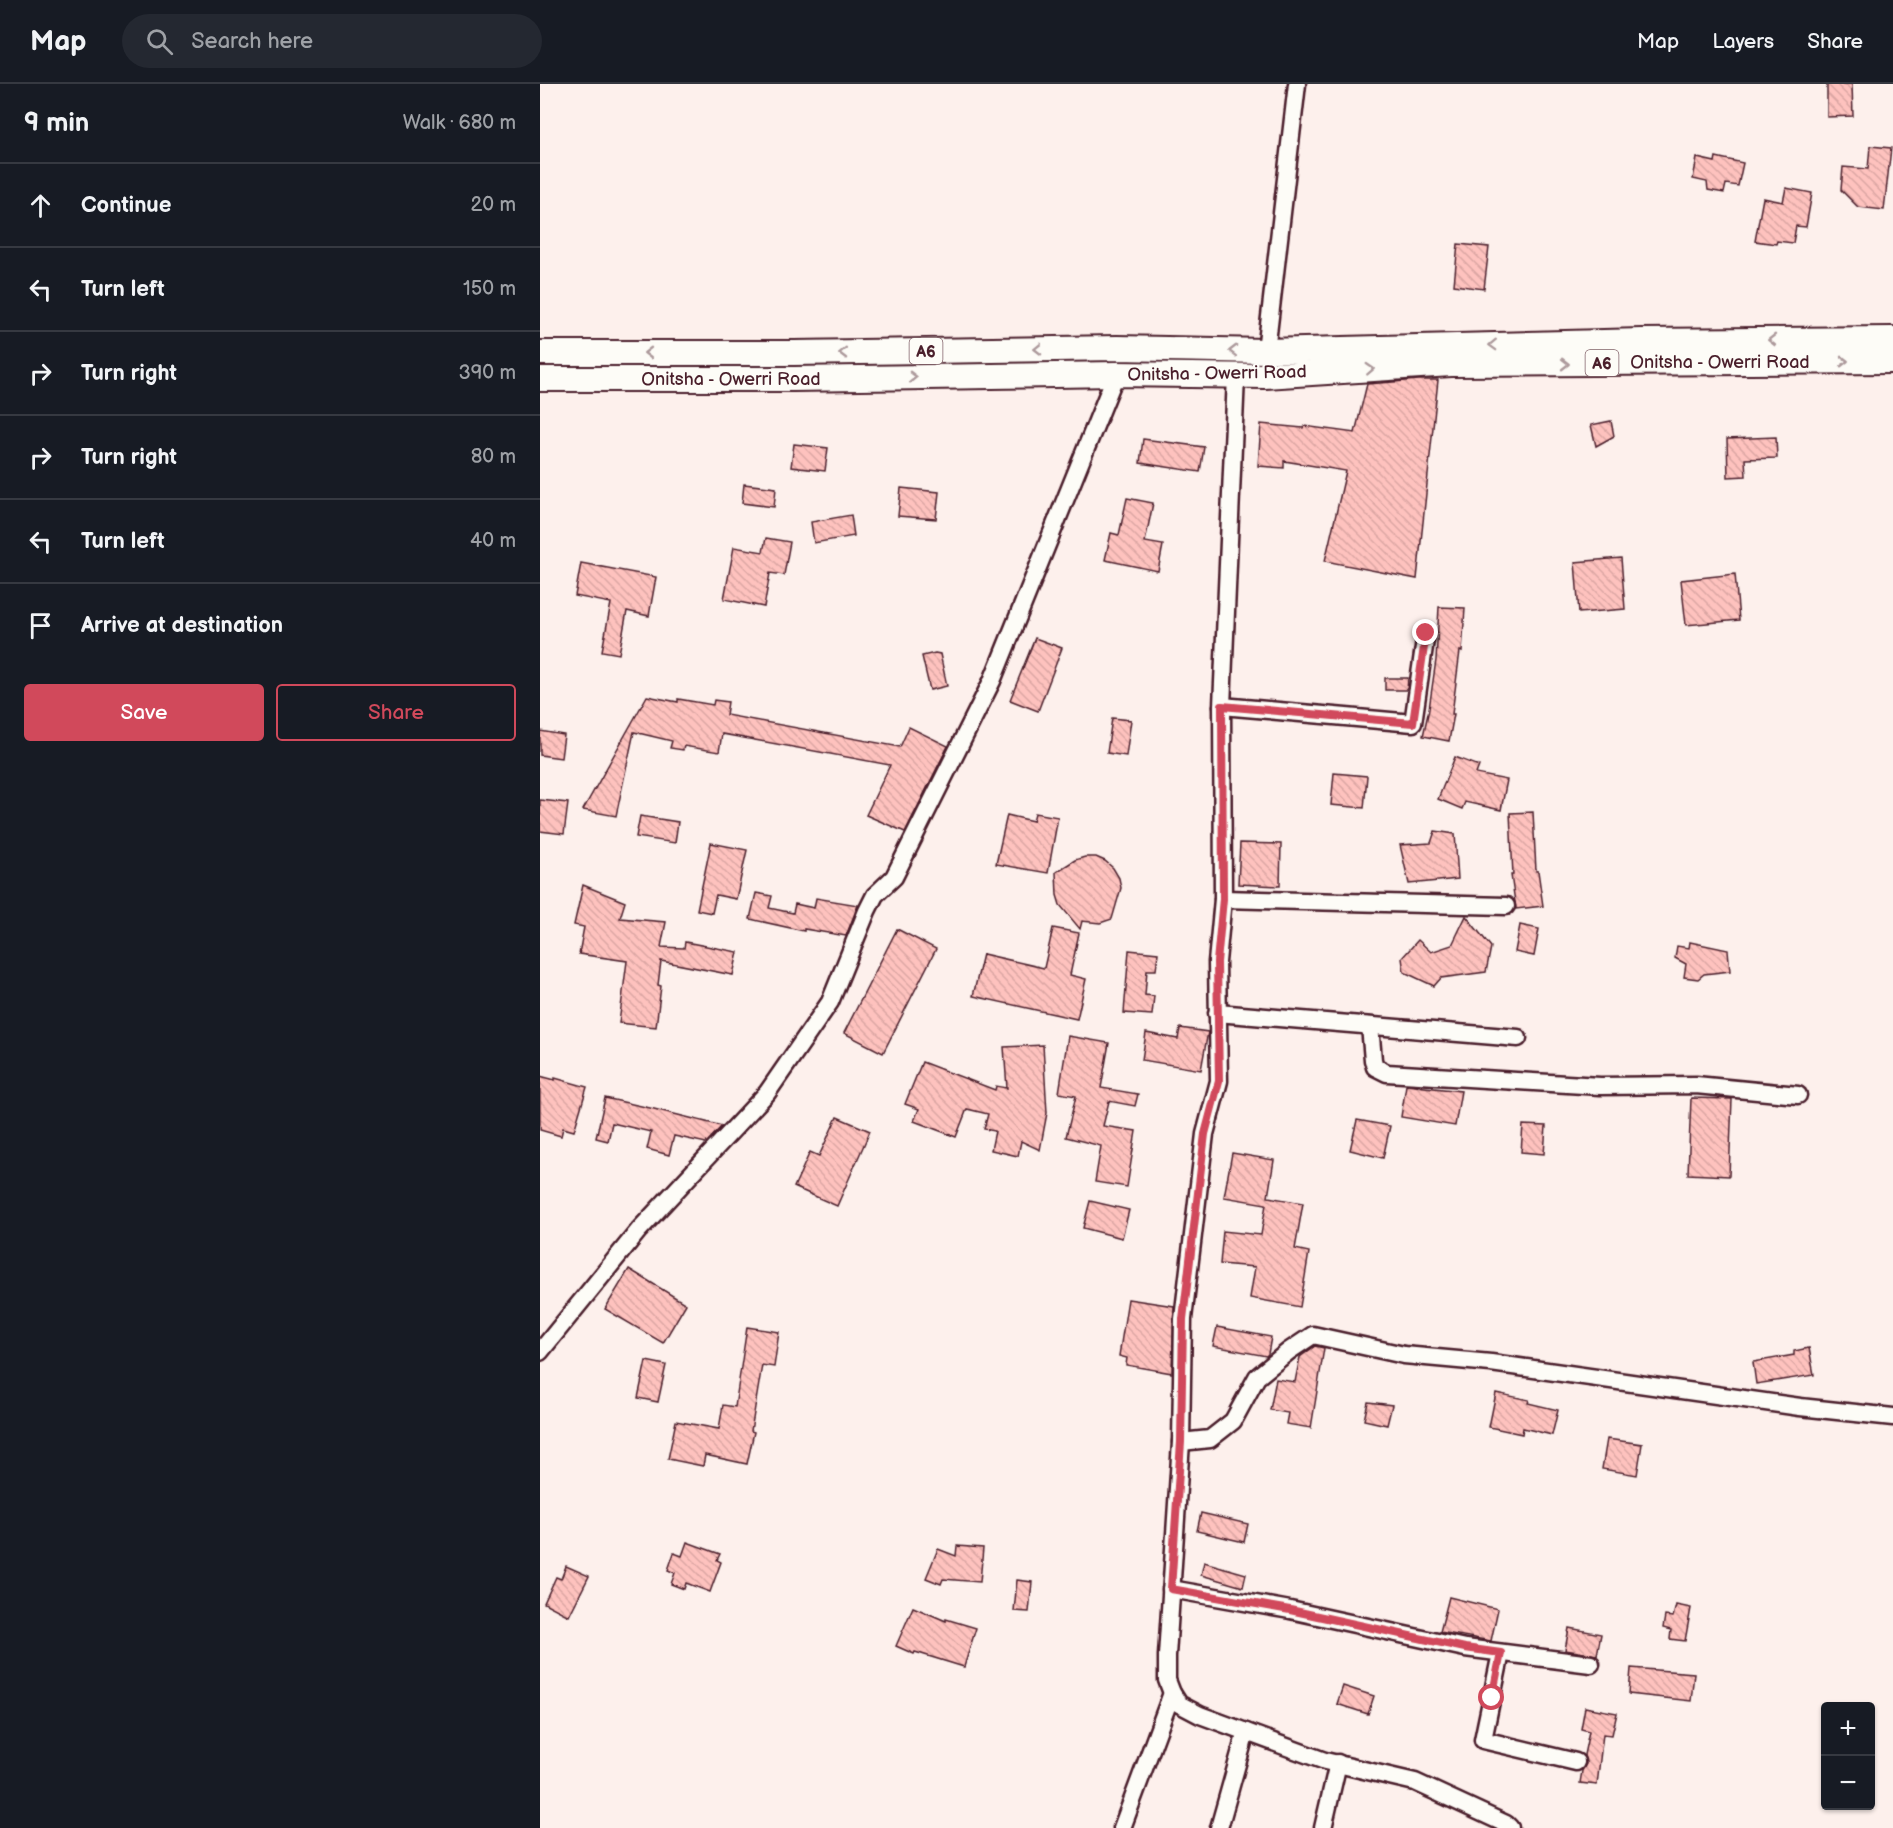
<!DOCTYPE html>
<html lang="en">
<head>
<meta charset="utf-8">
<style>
  :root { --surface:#171b24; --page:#242831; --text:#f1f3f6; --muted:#9ea1a6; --line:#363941; --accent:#d1495b }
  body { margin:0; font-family:"Balsamiq Sans",sans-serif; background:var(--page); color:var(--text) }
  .controls { position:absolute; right:18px; bottom:18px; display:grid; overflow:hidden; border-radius:6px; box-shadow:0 2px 4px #0004 }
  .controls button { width:54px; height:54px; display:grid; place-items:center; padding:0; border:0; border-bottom:2px solid var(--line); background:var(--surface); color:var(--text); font:30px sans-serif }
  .stop { position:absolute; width:18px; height:18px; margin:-14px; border:4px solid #d1495b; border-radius:50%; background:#fff }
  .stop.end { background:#d1495b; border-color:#fff; box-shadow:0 2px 6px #0008 }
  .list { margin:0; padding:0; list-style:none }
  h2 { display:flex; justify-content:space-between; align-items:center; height:78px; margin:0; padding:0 24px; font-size:26px }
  h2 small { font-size:20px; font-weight:400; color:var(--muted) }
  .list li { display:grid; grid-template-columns:39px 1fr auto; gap:18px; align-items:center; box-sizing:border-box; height:84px; padding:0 24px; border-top:2px solid var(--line) }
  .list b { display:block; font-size:22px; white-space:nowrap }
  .list em { font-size:20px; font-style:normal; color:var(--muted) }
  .actions { display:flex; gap:12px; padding:18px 24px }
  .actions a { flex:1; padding:14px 0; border:2px solid var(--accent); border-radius:6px; text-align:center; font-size:21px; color:var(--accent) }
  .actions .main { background:var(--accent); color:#fff }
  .icon { flex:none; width:33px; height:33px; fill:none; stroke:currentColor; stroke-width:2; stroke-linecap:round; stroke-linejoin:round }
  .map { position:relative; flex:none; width:1353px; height:1744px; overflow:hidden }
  header { display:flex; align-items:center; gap:36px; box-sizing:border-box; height:84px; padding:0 30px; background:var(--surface); border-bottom:2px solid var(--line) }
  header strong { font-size:28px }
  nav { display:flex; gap:33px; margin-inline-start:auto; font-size:21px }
  .search { width:420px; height:54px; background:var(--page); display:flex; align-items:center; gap:15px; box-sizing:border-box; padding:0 21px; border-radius:33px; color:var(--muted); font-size:22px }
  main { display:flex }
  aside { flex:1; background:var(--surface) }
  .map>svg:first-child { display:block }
  .building { fill:url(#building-back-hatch); stroke:#4a1f2b; stroke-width:1.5 }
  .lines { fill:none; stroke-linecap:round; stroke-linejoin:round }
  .minor-casing { stroke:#4a1f2b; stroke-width:21 }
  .highway-casing { stroke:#4a1f2b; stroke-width:28 }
  .minor { stroke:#fdfcf7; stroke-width:16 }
  .highway { stroke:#fdfcf7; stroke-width:24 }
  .oneway { stroke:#ac999b }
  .route { stroke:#d1495b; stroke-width:8 }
  .labels { text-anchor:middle; stroke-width:4.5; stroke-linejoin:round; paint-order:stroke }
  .shield { fill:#fdfcf7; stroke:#806168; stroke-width:1.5 }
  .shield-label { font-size:16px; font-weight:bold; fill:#4a1f2b }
  .street-label { font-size:18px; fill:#4a1f2b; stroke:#fdfcf7 }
</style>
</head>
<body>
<header>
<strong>Map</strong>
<div class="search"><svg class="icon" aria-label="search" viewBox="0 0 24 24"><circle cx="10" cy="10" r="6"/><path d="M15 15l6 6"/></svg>Search here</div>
<nav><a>Map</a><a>Layers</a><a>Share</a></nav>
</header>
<main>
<aside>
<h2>9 min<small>Walk · 680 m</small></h2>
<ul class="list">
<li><svg class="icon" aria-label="ahead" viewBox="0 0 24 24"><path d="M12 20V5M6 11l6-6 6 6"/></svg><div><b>Continue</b></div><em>20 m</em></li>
<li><svg class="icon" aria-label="left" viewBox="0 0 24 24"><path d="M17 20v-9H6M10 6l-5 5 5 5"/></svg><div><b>Turn left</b></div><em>150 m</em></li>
<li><svg class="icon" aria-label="right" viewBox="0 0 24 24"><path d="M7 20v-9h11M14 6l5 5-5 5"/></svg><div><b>Turn right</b></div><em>390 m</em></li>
<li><svg class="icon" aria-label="right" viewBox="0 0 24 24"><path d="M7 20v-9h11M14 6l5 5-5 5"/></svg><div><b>Turn right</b></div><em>80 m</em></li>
<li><svg class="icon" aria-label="left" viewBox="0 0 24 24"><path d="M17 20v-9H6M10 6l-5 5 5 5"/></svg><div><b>Turn left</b></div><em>40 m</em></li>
<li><svg class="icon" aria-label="arrive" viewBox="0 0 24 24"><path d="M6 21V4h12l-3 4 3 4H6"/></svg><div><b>Arrive at destination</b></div></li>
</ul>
<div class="actions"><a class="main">Save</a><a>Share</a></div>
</aside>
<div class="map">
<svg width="1353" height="1744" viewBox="0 0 1353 1744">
  <defs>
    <pattern id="building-back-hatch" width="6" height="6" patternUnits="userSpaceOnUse" patternTransform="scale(1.5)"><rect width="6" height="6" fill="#fec2be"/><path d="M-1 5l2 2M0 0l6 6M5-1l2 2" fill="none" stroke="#dba6a3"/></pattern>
  </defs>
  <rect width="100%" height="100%" fill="#fdf0ec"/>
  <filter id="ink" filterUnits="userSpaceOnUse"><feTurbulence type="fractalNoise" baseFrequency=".0167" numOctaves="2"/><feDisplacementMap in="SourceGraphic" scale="12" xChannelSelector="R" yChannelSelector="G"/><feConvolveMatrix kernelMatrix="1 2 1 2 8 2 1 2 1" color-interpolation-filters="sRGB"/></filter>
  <g filter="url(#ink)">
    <g class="building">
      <path d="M1287 0H1312L1313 32 1287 33Z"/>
      <path d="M1330 62 1351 64 1344 126 1318 123 1301 106 1303 83 1328 85Z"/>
      <path d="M1176 73 1203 79 1198 102 1186 100 1184 109 1168 106 1167 98 1153 95 1157 74 1175 78Z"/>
      <path d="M1246 104 1272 109 1266 143 1256 142 1253 159 1237 157 1236 160 1215 157 1223 114 1243 118Z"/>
      <path d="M918 160 949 163 944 205 914 201Z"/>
      <path d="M879 296H898L877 495 785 477 806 387 744 377V384L718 382 721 340 763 344 764 342 815 349 827 300Z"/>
      <path d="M1071 337 1074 352 1056 362 1051 341Z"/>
      <path d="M1236 353 1237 374 1205 375 1206 392 1188 393 1187 355Z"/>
      <path d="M603 355 664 363 660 388 600 379Z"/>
      <path d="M254 360 288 364 285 387 251 383Z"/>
      <path d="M204 400 236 404 234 423 202 419Z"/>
      <path d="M361 404 399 408 396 435 358 432Z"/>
      <path d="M587 414 613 419 605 458 623 461 618 487 565 476 571 449 579 451Z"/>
      <path d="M311 431 314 452 274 459 271 438Z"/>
      <path d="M226 454 250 458 244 491 230 489 224 523 184 515 194 463 223 468Z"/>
      <path d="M1081 474 1085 525 1039 529 1035 478Z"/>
      <path d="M41 479 116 493 109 532 87 527 79 570 62 567 71 519 35 512Z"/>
      <path d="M1195 490 1199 536 1146 541 1141 496Z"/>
      <path d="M899 523 925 524 922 568 920 567 912 630H914L909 657 883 652 889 625 896 576Z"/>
      <path d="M495 554 522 564 498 627 470 616Z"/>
      <path d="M395 569 400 570 407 602 390 606 382 572Z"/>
      <path d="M845 594H868L867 606H845Z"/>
      <path d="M107 612 138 618V615L173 621 174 616 188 618 186 631 360 663 369 643 408 662 365 748 326 731 350 681 182 650 179 668 144 662 143 666 130 664 132 657 94 648 76 732 43 726Z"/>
      <path d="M572 634 591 636 586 672 567 669Z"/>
      <path d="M0 647 24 651 21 674 0 671Z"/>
      <path d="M915 673 939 682 936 690 967 696 961 726 925 718 922 725 898 715Z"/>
      <path d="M794 689 827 692 824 724 791 721Z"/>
      <path d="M0 716 28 719 24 750 0 747Z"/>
      <path d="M993 728 996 787H998L1003 822 976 825 971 791H973L970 729Z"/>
      <path d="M495 729 518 733 508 789 456 780 467 731 493 737Z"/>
      <path d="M100 732 138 738 135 759 96 753Z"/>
      <path d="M895 747 915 750 918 795 869 800 860 761 891 759Z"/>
      <path d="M171 759 207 766 196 815 176 811 172 829 157 826Z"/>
      <path d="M700 759 741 760 740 802 698 800Z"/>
      <path d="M545 773H556L565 777 573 784 579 794 581 804 572 835 560 839 542 837 540 845 520 821 517 811 516 788 535 776Z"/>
      <path d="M43 801 85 818 80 834 126 838 121 863 144 864 145 858 198 868 193 891 121 877 118 901 121 902 116 943 79 939 87 877 39 870 44 843 34 841Z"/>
      <path d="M216 809 232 812 229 824 253 829 255 820 274 824 276 814 318 821 306 852 264 845V847L210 835Z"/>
      <path d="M926 832 951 863 946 888 901 894 894 902 864 888 862 874 878 856 891 868 912 861Z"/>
      <path d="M980 841 999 845 994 872 975 868Z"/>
      <path d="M513 844 539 849 530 891 546 895 537 935 433 912 443 870 504 884Z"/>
      <path d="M357 845 396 865 343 969 304 949Z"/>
      <path d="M1150 858 1188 866 1190 887 1164 890 1158 895 1144 893 1146 880 1135 874 1137 862 1149 864Z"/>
      <path d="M589 866 618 869 616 886H607L605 911 614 912 612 931 584 929Z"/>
      <path d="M640 944 668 948 661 986 602 976 606 949 638 955Z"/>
      <path d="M528 952 569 959 561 1004 598 1010 595 1022 569 1017 563 1042 596 1047 587 1103 555 1098 561 1062 526 1053 536 1012 519 1009Z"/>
      <path d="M503 961 507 1029 500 1066 481 1057 478 1072 451 1066 455 1047 444 1045 448 1030 427 1025 416 1053 374 1037 379 1025 365 1020 382 978 455 1006 456 1002 467 1004 464 963Z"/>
      <path d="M0 992 15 996V994L47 1003 34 1047 23 1044 21 1052 0 1046Z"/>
      <path d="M866 1001 921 1007 915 1042 861 1033Z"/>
      <path d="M65 1014 110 1024 182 1042 166 1059 134 1052 129 1071 107 1065 111 1048 72 1039 68 1057 56 1054Z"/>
      <path d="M1151 1014 1192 1015 1189 1092 1148 1090Z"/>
      <path d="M297 1033 330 1047 297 1122 254 1103 270 1068 279 1072Z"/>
      <path d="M817 1036 850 1042 843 1074 810 1066Z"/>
      <path d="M983 1041 1006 1042 1004 1070 981 1068Z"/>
      <path d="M692 1069 734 1076 728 1113 763 1119 755 1165 769 1168 760 1223 710 1214 715 1183 680 1180 683 1147 721 1151 726 1120 684 1113Z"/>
      <path d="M550 1117 589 1126 582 1154 543 1144Z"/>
      <path d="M89 1185 146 1220 123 1259 65 1225Z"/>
      <path d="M588 1215 634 1222 632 1289 586 1281 587 1274 579 1272Z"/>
      <path d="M207 1243 239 1248 234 1283 222 1281 211 1347 214 1348 207 1380 165 1371 163 1382 128 1375 136 1337 179 1345 183 1321 195 1323Z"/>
      <path d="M677 1243 731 1253 728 1270 726 1272 673 1262Z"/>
      <path d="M775 1262 784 1264 771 1344 746 1340 748 1329 730 1326 736 1295 755 1298 760 1273Z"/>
      <path d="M1269 1264 1274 1291 1216 1300 1213 1278 1254 1271V1267Z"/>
      <path d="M106 1277 126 1281 118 1318 98 1314Z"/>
      <path d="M956 1309 989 1316 988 1319 1018 1326 1012 1351 983 1344 982 1350 949 1343Z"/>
      <path d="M828 1318 852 1321 847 1341 824 1336Z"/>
      <path d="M1067 1355 1102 1360 1097 1391 1062 1385Z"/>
      <path d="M661 1429 708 1440 704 1458 657 1447Z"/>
      <path d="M147 1458 180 1470 177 1476 181 1478 170 1508 146 1499 144 1505 131 1500 135 1489 128 1486 134 1469 142 1472Z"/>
      <path d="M417 1462 443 1464 440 1498 403 1495 401 1500 386 1494 398 1465 416 1472Z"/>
      <path d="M664 1478 706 1490 703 1503 661 1491Z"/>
      <path d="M26 1482 49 1492 29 1532 4 1519 16 1493 21 1495Z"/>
      <path d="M477 1496 492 1498 489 1528 474 1527Z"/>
      <path d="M909 1513 958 1525 951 1557 900 1548Z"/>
      <path d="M1136 1521 1151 1524 1145 1557 1130 1555 1131 1546 1123 1544 1125 1532 1133 1533Z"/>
      <path d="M373 1523 406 1537V1535L436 1544 424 1583 375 1568 374 1570 356 1562Z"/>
      <path d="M1029 1544 1061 1550 1057 1571 1025 1566Z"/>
      <path d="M1091 1584 1154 1589 1151 1617 1089 1610Z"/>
      <path d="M803 1602 834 1612 828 1630 797 1620Z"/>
      <path d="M1045 1623 1077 1629 1072 1651 1063 1650 1057 1701 1040 1699 1042 1687 1046 1680 1044 1671 1049 1647 1041 1645Z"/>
    </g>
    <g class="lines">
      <g class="minor-casing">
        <g id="minor">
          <path d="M726 267 757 0"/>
          <path d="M696 292 682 622 683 815 677 878 679 997 665 1050 643 1235 641 1358 627 1572V1596L632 1609 639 1620 660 1631 785 1677 875 1698 966 1740 970 1744"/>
          <path d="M682 622 873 639 886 549"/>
          <path d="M683 815 966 822"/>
          <path d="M677 929 978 954"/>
          <path d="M830 942 833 976 835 983 847 989 1060 1002 1156 1001 1258 1011"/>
          <path d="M0 1268 99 1146 227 1009 290 918 327 827 335 811 354 793 452 597 576 290"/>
          <path d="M641 1358 670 1355 693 1337 717 1293 749 1267 773 1251 864 1271 951 1279 1260 1323 1353 1333"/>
          <path d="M631 1505 750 1526 925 1564 1051 1580"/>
          <path d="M961 1569 943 1656 1036 1678"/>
          <path d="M582 1744 632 1609"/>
          <path d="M679 1744 706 1648"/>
          <path d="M783 1744 798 1679"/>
        </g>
      </g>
      <g class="highway-casing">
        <g id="highway">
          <path d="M0 269H254L577 264 726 267 1102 257 1353 255"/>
          <path d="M0 295H254L576 290 725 292 911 280 1353 277"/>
        </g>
      </g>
      <use href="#minor" class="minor"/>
      <use href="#highway" class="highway"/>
    </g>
    <defs><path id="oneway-chevron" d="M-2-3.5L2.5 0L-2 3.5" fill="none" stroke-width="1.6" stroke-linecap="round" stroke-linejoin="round" transform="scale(1.5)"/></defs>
    <g class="oneway">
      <use href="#oneway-chevron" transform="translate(1232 256) rotate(180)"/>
      <use href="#oneway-chevron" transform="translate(953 261) rotate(178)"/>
      <use href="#oneway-chevron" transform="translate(498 265) rotate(179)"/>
      <use href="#oneway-chevron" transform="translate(693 267) rotate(-179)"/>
      <use href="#oneway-chevron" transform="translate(108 269) rotate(-180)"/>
      <use href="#oneway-chevron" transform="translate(303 269) rotate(179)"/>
      <use href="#oneway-chevron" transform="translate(1304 277)"/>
      <use href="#oneway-chevron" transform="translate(1025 280)"/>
      <use href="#oneway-chevron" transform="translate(830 285) rotate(-3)"/>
      <use href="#oneway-chevron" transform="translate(373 293) rotate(-1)"/>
    </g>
  </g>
  <g class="lines" filter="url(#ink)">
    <path class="route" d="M886 549 873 639 682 622 683 815 677 878 679 997 665 1050 643 1235 641 1358 631 1505 750 1526 925 1564 961 1569 952 1614"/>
  </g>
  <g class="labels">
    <g class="shield">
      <rect x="369.5" y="254" width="33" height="26" rx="4.5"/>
      <rect x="1045.5" y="266" width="33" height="26" rx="4.5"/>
    </g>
    <g class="shield-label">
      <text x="386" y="273">A6</text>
      <text x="1062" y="285">A6</text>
    </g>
    <g class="street-label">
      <text x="1180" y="284">Onitsha - Owerri Road</text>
      <text transform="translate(677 289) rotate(-1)" y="6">Onitsha - Owerri Road</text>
      <text x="191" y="301">Onitsha - Owerri Road</text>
    </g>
  </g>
</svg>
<div class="controls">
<button>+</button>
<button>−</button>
</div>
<div class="stop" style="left:952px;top:1614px"></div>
<div class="stop end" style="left:886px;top:549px"></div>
</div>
</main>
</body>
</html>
